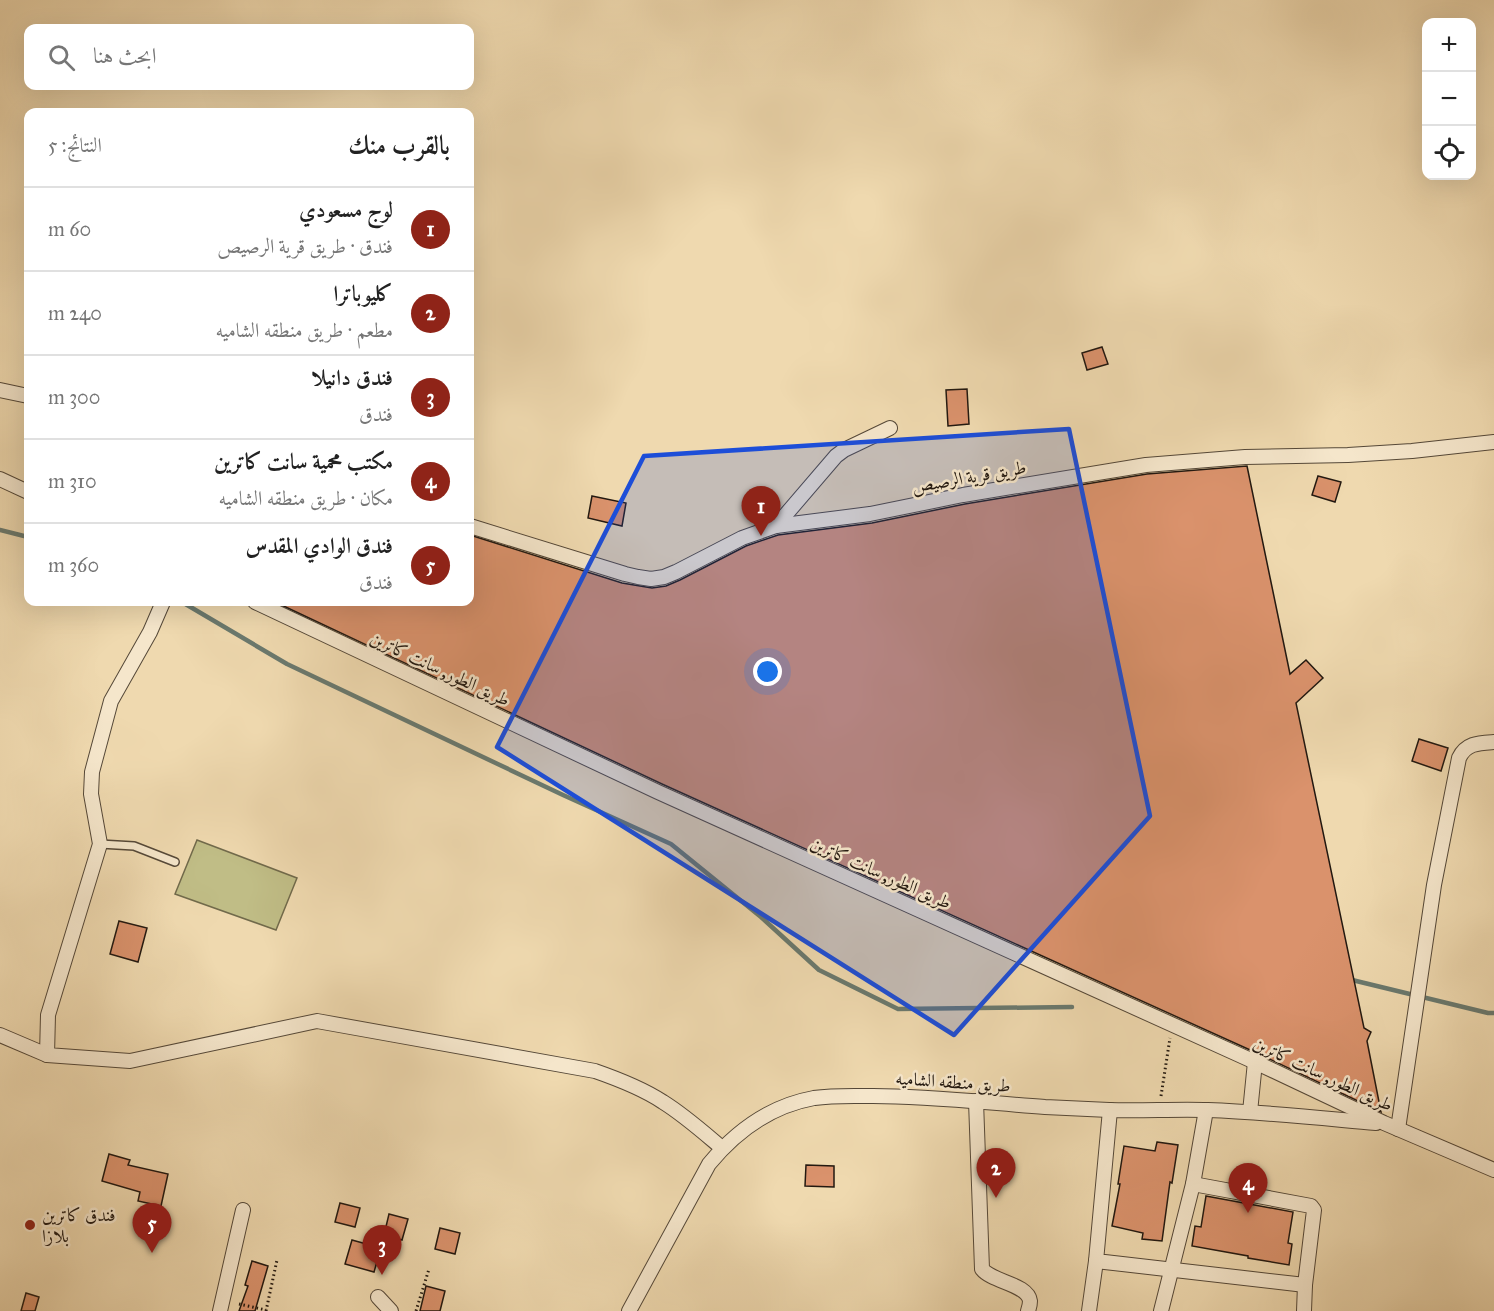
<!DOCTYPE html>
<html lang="ar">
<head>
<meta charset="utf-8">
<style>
  :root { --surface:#fff; --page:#f6f6f6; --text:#222; --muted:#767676; --line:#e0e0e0; --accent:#8f2418 }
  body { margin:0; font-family:"IM FELL Great Primer",Amiri,serif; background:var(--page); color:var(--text); direction:rtl }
  .controls { position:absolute; right:18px; top:18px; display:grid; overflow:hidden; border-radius:12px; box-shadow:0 6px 24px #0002 }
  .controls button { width:54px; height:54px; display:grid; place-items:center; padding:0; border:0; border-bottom:2px solid var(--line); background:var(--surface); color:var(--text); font:30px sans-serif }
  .you { position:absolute; left:768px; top:672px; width:21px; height:21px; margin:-15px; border:4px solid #fff; border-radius:50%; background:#1a73e8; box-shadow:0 0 0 9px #1a73e833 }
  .badge { display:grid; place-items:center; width:39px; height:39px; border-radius:50%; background:var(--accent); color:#fff; font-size:20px; font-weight:700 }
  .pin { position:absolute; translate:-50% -50px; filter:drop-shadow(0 2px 3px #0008) }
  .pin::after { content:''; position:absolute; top:32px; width:21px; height:18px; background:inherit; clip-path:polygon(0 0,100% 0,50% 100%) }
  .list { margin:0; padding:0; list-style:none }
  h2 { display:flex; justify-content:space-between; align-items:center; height:78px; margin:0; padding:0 24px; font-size:26px }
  h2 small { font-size:20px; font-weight:400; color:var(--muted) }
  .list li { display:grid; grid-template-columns:39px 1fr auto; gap:18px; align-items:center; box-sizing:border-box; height:84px; padding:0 24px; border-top:2px solid var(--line) }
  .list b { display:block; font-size:22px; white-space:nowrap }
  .list p { margin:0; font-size:20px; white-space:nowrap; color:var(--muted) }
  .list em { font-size:20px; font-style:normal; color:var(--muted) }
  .icon { flex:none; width:33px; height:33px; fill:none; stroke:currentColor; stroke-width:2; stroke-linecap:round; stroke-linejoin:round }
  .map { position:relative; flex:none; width:1494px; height:1311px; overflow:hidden; direction:ltr }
  .search { position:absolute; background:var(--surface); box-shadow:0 6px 24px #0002; left:24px; top:24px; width:450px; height:66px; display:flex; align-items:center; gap:15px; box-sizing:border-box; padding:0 21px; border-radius:12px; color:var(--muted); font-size:22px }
  .panel { position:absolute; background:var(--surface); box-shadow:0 6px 24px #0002; left:24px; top:108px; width:450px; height:498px; border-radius:12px; direction:rtl }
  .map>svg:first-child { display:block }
  .green { fill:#c0bd86; stroke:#716a4b; stroke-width:1.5 }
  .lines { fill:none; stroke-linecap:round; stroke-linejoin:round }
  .stream { stroke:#6a796e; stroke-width:4.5 }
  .building { fill:#da926c; stroke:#221810; stroke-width:1.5 }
  .service-casing { stroke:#554838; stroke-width:10 }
  .minor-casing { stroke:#554838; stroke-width:16 }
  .path { stroke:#221810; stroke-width:3; stroke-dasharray:1.5 3; stroke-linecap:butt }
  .service { stroke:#f5e6cb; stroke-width:7 }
  .minor { stroke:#f5e6cb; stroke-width:14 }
  .marked { fill:#1d4ed8; fill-opacity:0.2; stroke:#1d4ed8; stroke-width:4.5; stroke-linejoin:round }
  .poi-dot { fill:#8f2418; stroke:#f5e6cb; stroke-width:2 }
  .labels { text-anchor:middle; stroke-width:5; stroke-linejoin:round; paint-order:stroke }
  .street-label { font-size:18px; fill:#221810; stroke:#f5e6cb }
  .poi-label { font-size:18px; fill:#221810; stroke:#f5e6cb; text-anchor:start }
</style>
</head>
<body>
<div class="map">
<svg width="1494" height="1311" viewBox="0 0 1494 1311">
  <rect width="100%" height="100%" fill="#efd9af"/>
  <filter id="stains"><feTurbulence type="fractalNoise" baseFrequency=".00333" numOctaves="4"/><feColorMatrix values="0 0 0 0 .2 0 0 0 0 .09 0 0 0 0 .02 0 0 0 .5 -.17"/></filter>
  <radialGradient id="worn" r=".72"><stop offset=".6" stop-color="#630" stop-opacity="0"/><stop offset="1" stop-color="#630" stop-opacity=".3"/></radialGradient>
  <path class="green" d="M197 840 297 878 276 930 175 894Z"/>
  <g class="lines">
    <g class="stream">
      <path d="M0 530 28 537"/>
      <path d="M182 602 287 664 563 795 671 844 761 917 819 970 898 1009 1072 1007"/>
      <path d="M1348 979 1488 1013H1494"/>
    </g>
  </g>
  <g class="building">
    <path d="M1102 347 1108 364 1087 370 1082 353Z"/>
    <path d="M967 389 969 424 948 426 946 390Z"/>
    <path d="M1247 466 1290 674 1306 660 1323 678 1296 703 1364 1028 1371 1032 1367 1041 1381 1112 1259 1054 662 784 275 602H470V535L622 583 652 588 666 586 680 580 746 546 778 535 872 523 965 504 1147 474Z"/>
    <path d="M1318 476 1341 482 1335 502 1312 495Z"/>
    <path d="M592 496 626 503 622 526 588 518Z"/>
    <path d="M1419 739 1448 748 1441 771 1412 761Z"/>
    <path d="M119 921 147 928 138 962 110 954Z"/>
    <path d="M1157 1142 1178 1145 1172 1183 1170 1182 1162 1241 1142 1239 1143 1233 1112 1226 1120 1184H1118L1124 1146 1155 1151Z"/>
    <path d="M109 1154 130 1160 128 1165 168 1174 161 1206 138 1201 140 1192 102 1181Z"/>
    <path d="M806 1165 834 1166V1187L805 1186Z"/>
    <path d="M1206 1196 1293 1212 1288 1243 1292 1244 1289 1265 1248 1258V1256L1192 1246 1195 1226 1201 1227Z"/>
    <path d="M340 1203 360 1208 355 1227 335 1222Z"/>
    <path d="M389 1214 408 1219 402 1240 384 1235Z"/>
    <path d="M440 1228 460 1233 455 1254 435 1249Z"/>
    <path d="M352 1240 381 1248 374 1272 345 1264Z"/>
    <path d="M252 1261 268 1266 255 1311H239L248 1286 245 1285Z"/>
    <path d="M426 1286 445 1291 440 1311H420Z"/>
    <path d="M26 1293 39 1297 35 1311H21Z"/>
  </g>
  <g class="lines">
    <g class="service-casing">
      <path id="service" d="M100 844 134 846 175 862"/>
    </g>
    <g class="minor-casing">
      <g id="minor">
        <path d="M0 390 28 396"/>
        <path d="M0 479 28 492"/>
        <path d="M470 526 625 574 638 577 651 579 664 577 676 572 742 538 776 526 870 514 963 495 1146 465 1245 457 1348 455 1412 451 1494 442"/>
        <path d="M776 526 836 456 844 450 890 428"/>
        <path d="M163 602 150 632 111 701 92 772 91 794 100 844 48 1015 47 1055 130 1061 317 1021 595 1071C618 1079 642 1088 663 1102 684 1115 703 1132 722 1148"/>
        <path d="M255 602 658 792 1255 1062 1384 1123 1494 1170"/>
        <path d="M0 1035 47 1055"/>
        <path d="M976 1101 982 1269C992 1282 1028 1284 1030 1301 1030 1304 1029 1308 1028 1311"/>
        <path d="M1110 1110 1096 1261 1305 1285"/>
        <path d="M1250 1112 1255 1062"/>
        <path d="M1398 1129 1434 885 1459 758C1466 743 1479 743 1494 742"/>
        <path d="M1193 1184 1311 1206 1314 1210 1305 1285 1304 1311"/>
        <path d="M378 1297 391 1311"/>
        <path d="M220 1311 243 1210"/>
        <path d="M629 1311 709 1164C737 1130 770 1106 814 1098 834 1095 854 1096 873 1096 931 1096 988 1103 1045 1107 1066 1108 1087 1109 1109 1110 1142 1111 1175 1109 1208 1110 1264 1112 1320 1118 1376 1123"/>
        <path d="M1089 1311 1096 1261"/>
        <path d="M1161 1311 1193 1184 1206 1110"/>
      </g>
    </g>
    <g class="path">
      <path d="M1161 1096 1170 1038"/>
      <path d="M239 1304 266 1310"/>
      <path d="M266 1311 277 1260"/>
      <path d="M416 1311 429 1269"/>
    </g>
    <use href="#service" class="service"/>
    <use href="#minor" class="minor"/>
  </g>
  <path class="marked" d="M1069 429 1150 816 954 1035 497 747 644 456Z"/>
  <circle class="poi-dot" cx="30" cy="1225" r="6"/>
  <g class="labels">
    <g class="street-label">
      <text transform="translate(969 477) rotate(-10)" y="6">طريق قرية الرصيص</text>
      <text transform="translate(440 669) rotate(25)" y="6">طريق الطور, سانت كاترين</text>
      <text transform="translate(881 873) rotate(24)" y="6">طريق الطور, سانت كاترين</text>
      <text transform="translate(1323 1074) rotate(25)" y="6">طريق الطور, سانت كاترين</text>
      <text transform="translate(953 1082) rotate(4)" y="6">طريق منطقه الشاميه</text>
    </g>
    <g class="poi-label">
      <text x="42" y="1221">فندق كاترين<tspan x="42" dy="21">بلازا</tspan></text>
    </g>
  </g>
  <rect width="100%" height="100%" filter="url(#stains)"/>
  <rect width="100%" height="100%" fill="url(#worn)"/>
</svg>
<div class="controls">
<button>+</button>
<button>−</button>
<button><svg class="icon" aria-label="locate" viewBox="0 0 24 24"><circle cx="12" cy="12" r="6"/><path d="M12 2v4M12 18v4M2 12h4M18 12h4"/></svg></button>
</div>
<div class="you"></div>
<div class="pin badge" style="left:761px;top:536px">1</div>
<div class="pin badge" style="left:996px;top:1198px">2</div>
<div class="pin badge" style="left:382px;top:1275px">3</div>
<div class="pin badge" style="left:1248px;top:1213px">4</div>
<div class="pin badge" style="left:152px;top:1253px">5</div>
<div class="search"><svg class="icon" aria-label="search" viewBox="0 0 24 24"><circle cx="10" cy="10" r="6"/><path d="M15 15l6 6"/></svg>ابحث هنا</div>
<section class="panel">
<h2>بالقرب منك<small>النتائج: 5</small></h2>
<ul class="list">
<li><span class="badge">1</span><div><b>لوج مسعودي</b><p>فندق · طريق قرية الرصيص</p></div><em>60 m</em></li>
<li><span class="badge">2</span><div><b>كليوباترا</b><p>مطعم · طريق منطقه الشاميه</p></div><em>240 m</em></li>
<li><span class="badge">3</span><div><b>فندق دانيلا</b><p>فندق</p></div><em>300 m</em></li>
<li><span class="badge">4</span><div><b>مكتب محمية سانت كاترين</b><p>مكان · طريق منطقه الشاميه</p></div><em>310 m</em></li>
<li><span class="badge">5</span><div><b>فندق الوادي المقدس</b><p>فندق</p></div><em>360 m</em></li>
</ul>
</section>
</div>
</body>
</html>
